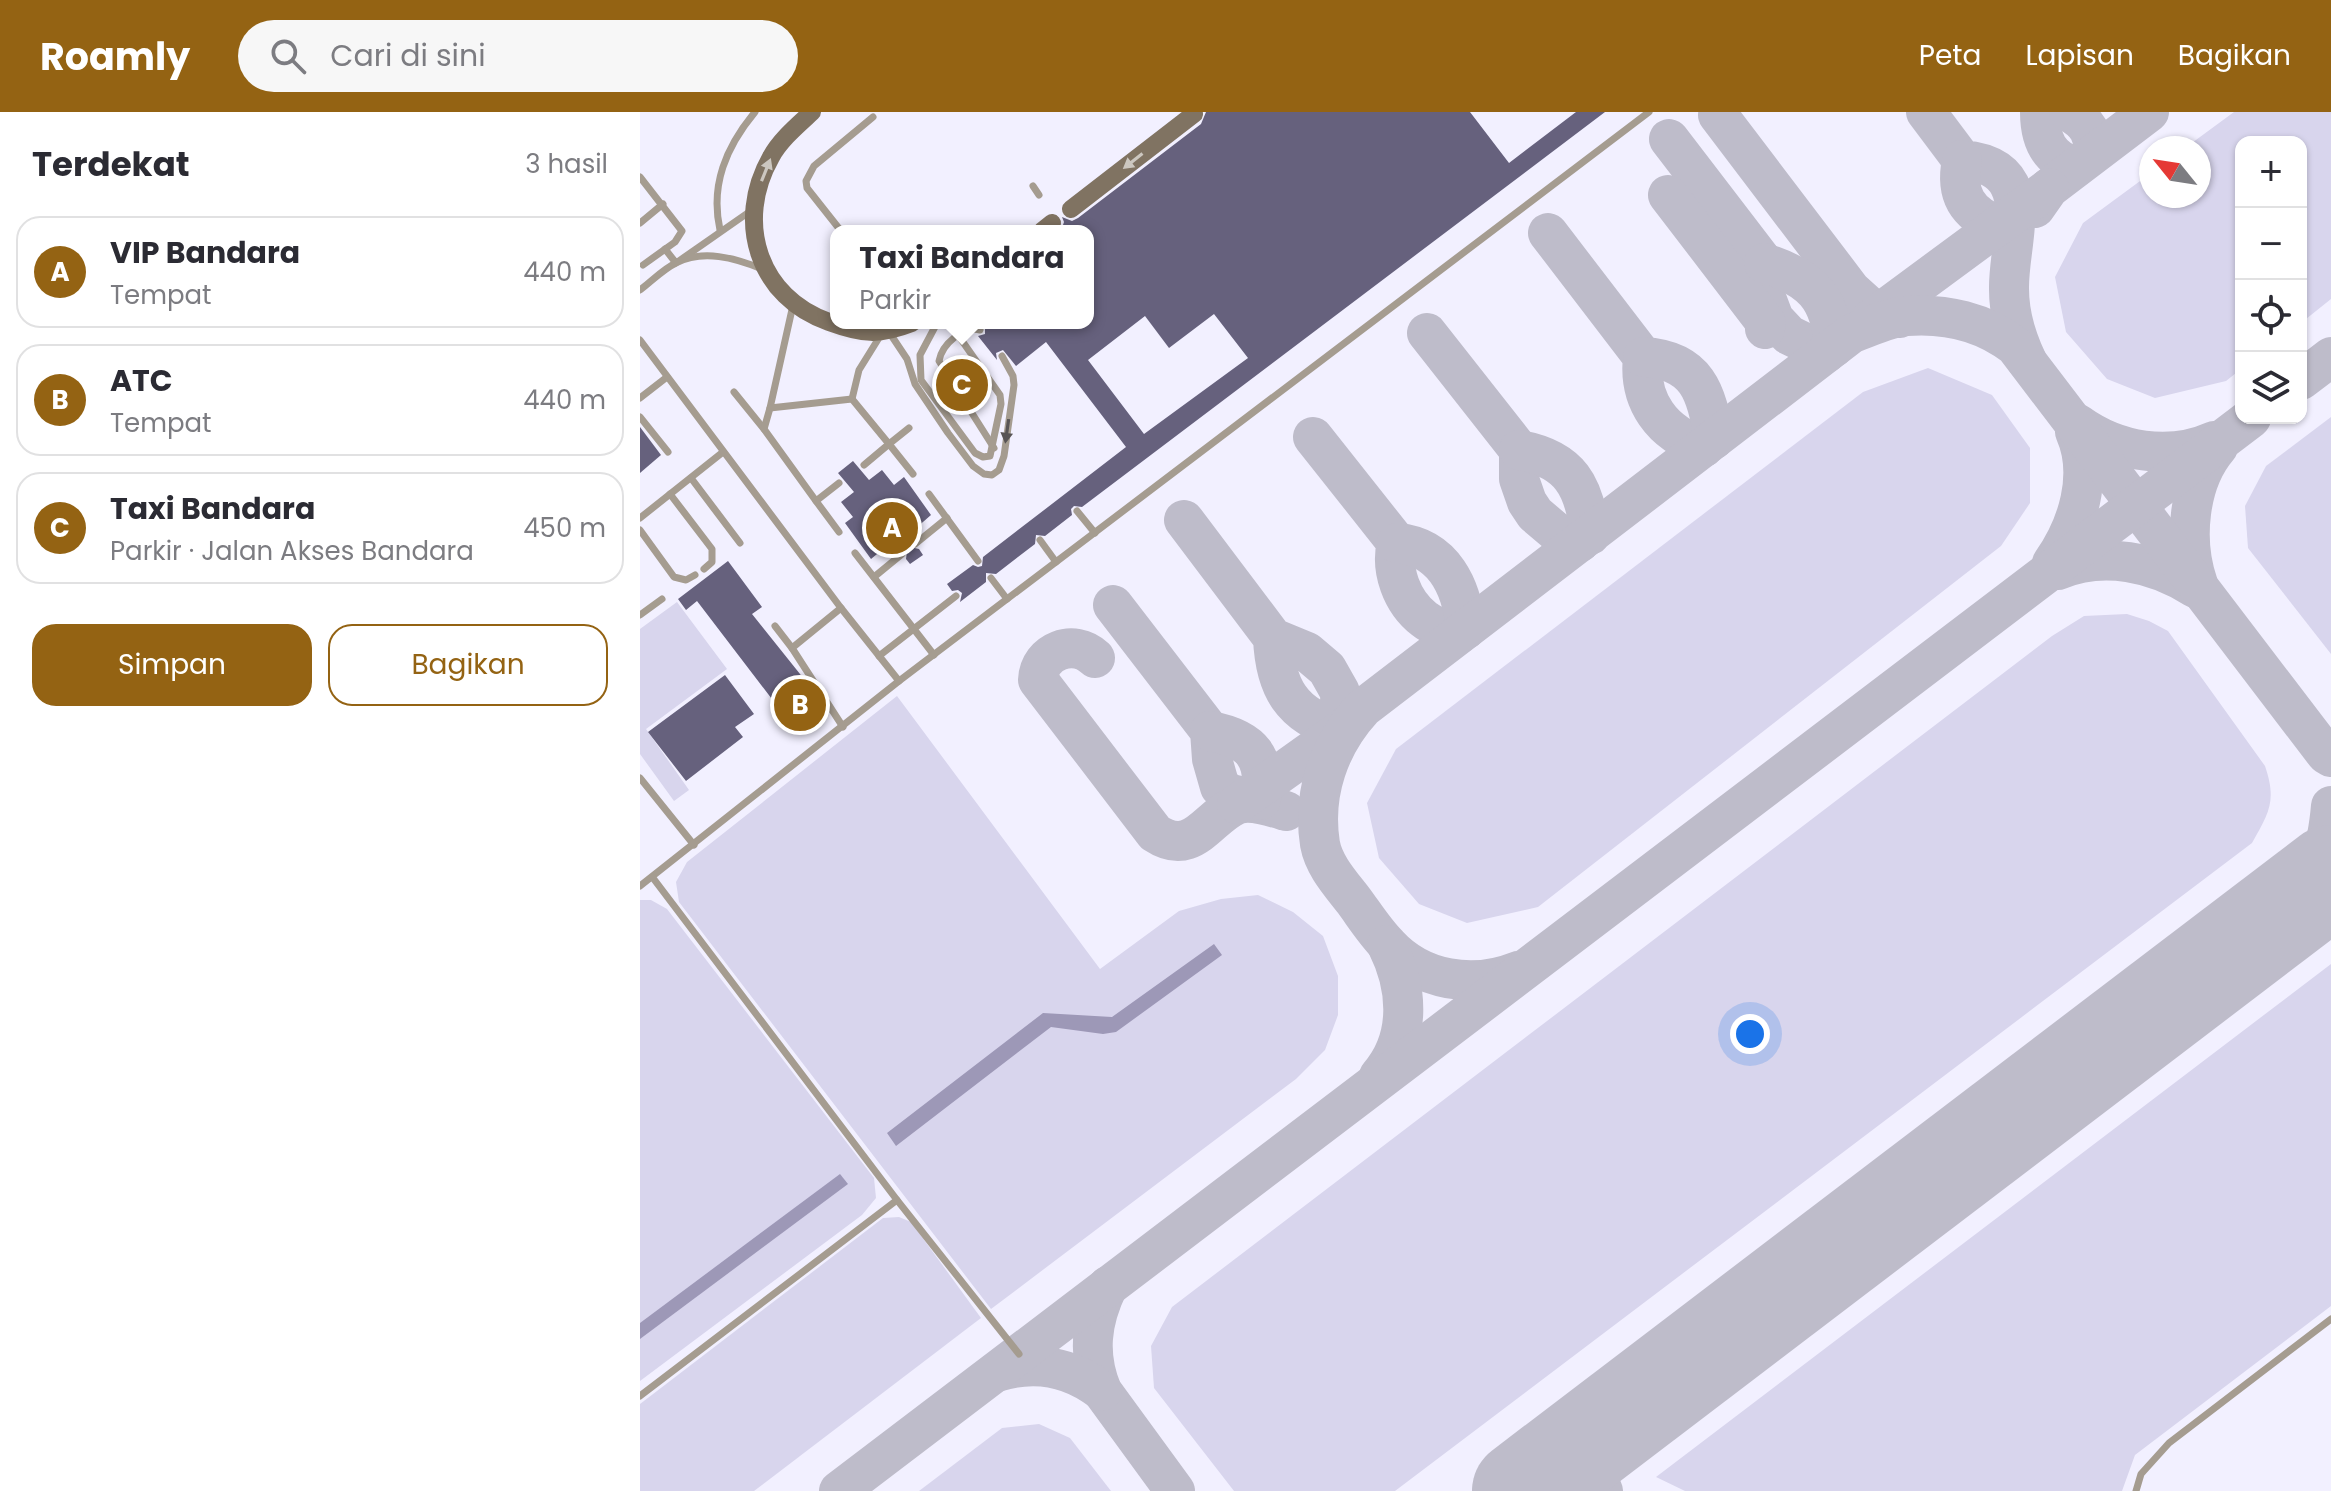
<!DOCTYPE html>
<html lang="id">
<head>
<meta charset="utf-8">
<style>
  :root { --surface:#fff; --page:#f7f7f7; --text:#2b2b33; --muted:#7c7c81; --line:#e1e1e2; --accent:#946313 }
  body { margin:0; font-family:Poppins,sans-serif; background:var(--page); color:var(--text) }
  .controls { position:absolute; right:24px; top:24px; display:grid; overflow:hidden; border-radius:16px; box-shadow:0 2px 6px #0004 }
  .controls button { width:72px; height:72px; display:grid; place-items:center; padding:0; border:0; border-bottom:2px solid var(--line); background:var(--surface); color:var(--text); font:40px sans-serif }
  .compass { position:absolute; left:1499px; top:24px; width:72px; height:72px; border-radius:50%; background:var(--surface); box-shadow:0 2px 6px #0004; rotate:300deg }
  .you { position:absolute; left:1110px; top:922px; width:28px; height:28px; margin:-20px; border:6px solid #fff; border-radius:50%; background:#1a73e8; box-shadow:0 0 0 12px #1a73e833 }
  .badge { display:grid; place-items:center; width:52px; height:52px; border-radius:50%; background:var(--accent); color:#fff; font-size:26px; font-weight:700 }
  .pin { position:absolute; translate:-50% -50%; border:4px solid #fff; box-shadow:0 2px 8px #0006 }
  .popup { position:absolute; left:190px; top:113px; width:264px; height:104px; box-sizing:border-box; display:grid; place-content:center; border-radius:16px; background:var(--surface); filter:drop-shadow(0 2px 6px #0005); font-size:26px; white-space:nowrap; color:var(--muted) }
  .popup b { font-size:30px; color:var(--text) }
  .popup::after { content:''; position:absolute; left:50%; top:100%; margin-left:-16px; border:16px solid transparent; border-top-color:var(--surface) }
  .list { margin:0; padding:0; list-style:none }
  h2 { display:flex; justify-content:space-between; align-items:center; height:104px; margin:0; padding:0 32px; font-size:34px }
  h2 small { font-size:26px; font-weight:400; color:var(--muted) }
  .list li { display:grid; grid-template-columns:52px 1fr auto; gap:24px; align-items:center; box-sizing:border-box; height:112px; margin:0 16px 16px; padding:0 16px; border:2px solid var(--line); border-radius:24px }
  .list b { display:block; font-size:30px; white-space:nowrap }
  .list p { margin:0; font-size:26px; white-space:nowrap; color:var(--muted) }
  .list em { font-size:26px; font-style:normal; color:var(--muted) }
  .actions { display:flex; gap:16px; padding:24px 32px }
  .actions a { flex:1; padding:18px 0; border:2px solid var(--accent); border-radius:24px; text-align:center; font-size:28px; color:var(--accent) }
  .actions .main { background:var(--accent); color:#fff }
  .icon { flex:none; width:44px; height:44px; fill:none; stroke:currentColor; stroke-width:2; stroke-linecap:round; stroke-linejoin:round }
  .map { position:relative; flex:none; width:1691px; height:1379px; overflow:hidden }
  header { display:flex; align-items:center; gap:48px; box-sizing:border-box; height:112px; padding:0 40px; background:var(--accent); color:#fff }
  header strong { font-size:38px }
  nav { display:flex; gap:44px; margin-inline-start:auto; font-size:28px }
  .search { width:560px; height:72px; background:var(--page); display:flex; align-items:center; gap:20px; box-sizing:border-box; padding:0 28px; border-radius:44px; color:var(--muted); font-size:30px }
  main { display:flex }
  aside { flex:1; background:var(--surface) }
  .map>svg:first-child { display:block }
  .green { fill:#d8d5ed }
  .water { fill:#9d98b7 }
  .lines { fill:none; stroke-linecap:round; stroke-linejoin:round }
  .taxiway { stroke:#bebcca; stroke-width:40 }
  .runway { stroke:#bebcca; stroke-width:102 }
  .building { fill:#66617d; fill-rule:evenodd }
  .lane { stroke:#a59c90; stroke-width:7 }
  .secondary { stroke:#807362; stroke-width:18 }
  .oneway { fill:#ccc7c0 }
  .oneway2 { fill:#585455 }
</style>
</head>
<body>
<header>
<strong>Roamly</strong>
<div class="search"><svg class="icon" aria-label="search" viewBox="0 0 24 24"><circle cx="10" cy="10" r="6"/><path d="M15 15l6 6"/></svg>Cari di sini</div>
<nav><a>Peta</a><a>Lapisan</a><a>Bagikan</a></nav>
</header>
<main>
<aside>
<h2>Terdekat<small>3 hasil</small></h2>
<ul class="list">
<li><span class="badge">A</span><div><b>VIP Bandara</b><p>Tempat</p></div><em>440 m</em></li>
<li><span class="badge">B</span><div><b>ATC</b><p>Tempat</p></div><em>440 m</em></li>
<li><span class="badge">C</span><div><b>Taxi Bandara</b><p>Parkir · Jalan Akses Bandara</p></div><em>450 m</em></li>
</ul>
<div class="actions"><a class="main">Simpan</a><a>Bagikan</a></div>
</aside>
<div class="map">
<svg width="1691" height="1379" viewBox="0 0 1691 1379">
  <rect width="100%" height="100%" fill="#f2f0ff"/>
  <g class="green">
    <path d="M1594 0H1691V187L1661 211V30H1601V257L1586 269 1515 286 1467 267 1426 220 1415 165 1443 111 1511 61V84H1559V36H1545Z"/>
    <path d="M1288 256 1352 283 1390 336V391L1361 434 898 795 827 811 779 792 739 746 727 691 756 637 1223 280Z"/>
    <path d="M1691 305V542L1608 436 1605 394 1626 354Z"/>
    <path d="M37 490 87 557 6 617 49 678 34 689 0 642V517Z"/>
    <path d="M1487 502 1509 509 1528 519 1625 654C1637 689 1629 701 1612 731L755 1379H594L514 1276 511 1234 532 1195 1412 524 1444 504Z"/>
    <path d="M257 584 460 857 539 799 581 787 618 783 653 800 683 824 698 864V903L685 938 656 967 351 1197 39 790 36 770 47 750Z"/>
    <path d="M0 788H11L27 797 234 1066 236 1086 222 1103 0 1269Z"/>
    <path d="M1691 852V1194L1495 1343 1482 1379H1045L1016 1365Z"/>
    <path d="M259 1105 271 1110 341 1206 114 1379H0V1292L243 1106Z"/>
    <path d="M399 1312 430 1326 471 1379H279L362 1316Z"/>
  </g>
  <g class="water">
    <path d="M574 832 582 843 476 920 463 922 411 915 256 1034 247 1021 403 901 472 905Z"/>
    <path d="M200 1062 208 1072 0 1227V1211Z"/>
  </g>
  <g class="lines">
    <g class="taxiway">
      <path d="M1286 0 1322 48C1402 55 1368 126 1369 177 1369 203 1376 226 1387 249"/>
      <path d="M1400 0C1400 28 1408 47 1436 55"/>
      <path d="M1429 0C1447 10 1455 22 1453 42"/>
      <path d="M1078 3 1211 178 1232 197 1259 206"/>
      <path d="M1029 27 1124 151 1125 183 1134 207 1149 223 1186 241"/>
      <path d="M1322 48C1315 82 1327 102 1359 114"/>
      <path d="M1028 83 1126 211 1125 217"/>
      <path d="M1395 96 1409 76 1509 0"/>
      <path d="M908 121 1003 245C998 289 1022 322 1064 335"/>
      <path d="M1124 151C1171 166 1191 185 1194 235"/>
      <path d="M1230 208 1409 76"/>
      <path d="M787 221 879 338V367L887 390 895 402 915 419 940 430"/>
      <path d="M1003 245C1057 248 1067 280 1074 327"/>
      <path d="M1661 268 1691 245"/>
      <path d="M1438 312C1477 340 1529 349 1574 329"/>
      <path d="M673 325 757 431C750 458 762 490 784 507 794 515 807 518 819 522"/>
      <path d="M879 338C930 347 945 374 950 423"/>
      <path d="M544 408 633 526 667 540 687 557 700 580 701 618C651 604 635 575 633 526"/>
      <path d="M757 431C804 435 822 476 826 517"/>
      <path d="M1412 451C1438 414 1454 363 1435 320"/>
      <path d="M1418 458C1463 439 1515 450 1555 476"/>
      <path d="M1558 472C1543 429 1548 370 1578 335"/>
      <path d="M473 493 570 619 572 647 580 675 591 682 627 690"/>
      <path d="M455 546C434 526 399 539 398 568L515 721C553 746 567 706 596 693 609 687 633 695 646 699"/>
      <path d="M570 619C613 627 627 646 621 688"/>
      <path d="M597 692 705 615"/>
      <path d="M1652 794C1679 757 1687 741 1691 694"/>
      <path d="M878 859C833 877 781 869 748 833 735 820 725 804 714 789 701 772 684 754 680 732 672 681 689 633 723 596L1211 222C1228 215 1247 206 1266 204 1305 201 1344 210 1375 234L1686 642 1691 645"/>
      <path d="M739 964C772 926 768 875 747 833"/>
      <path d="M468 1174C451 1209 447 1243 462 1279L535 1379"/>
      <path d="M357 1260C395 1248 431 1255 462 1279"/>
      <path d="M199 1379 1611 306"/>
      <path d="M963 1379C945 1341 963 1327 988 1299"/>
    </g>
    <path class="runway" d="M883 1379 1691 764"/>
  </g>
  <g class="building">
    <path d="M566 0H830L869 51 936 0H965L442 395 434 394 431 397 432 403 405 424 396 423 395 432 356 462 346 461V470L320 490 322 481 318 478 312 479 307 472 333 453 338 455 342 454 343 445 486 335 406 230 376 254 363 238 356 241 357 248 338 224 345 222V214L348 211H448V119H421L424 110 422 105 432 109 438 106 561 12ZM574 202 608 246 504 322 448 248 505 204 529 236Z"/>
    <path d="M0 315 21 343 0 361Z"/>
    <path d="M213 349 229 368 242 358 254 373 264 365 291 403 268 423 271 427 270 435 279 437 283 443 270 452 266 447 267 439 258 437 255 432 250 436 248 433 231 447 205 411 213 405 201 390 214 380 198 361Z"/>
    <path d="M88 449 122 495 112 502 168 572 164 574 179 593 156 612 141 593 138 595 57 489 46 498 38 487Z"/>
    <path d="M85 563 114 602 95 615 103 625 46 669 8 620Z"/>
  </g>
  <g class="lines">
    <g class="lane">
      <path d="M0 65 42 119 35 130 3 153"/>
      <path d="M393 74 399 83"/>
      <path d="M0 111 23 92"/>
      <path d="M80 118C70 73 86 35 115 0"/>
      <path d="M201 119 167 76 166 69 174 54 233 5"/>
      <path d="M25 137 36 151 112 98"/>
      <path d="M0 178C11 170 23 157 36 151 63 137 95 146 122 157"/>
      <path d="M153 193 130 296 212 287 249 332 224 353"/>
      <path d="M297 211 280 243 281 268 335 341 343 345 350 344 361 292 360 283 318 223"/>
      <path d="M340 218C323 214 302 232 299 249L354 336"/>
      <path d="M249 220 267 247 275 272 308 321 333 354 344 362 352 363 359 358 364 344 374 273 373 264 362 244"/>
      <path d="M0 228 201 496 259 569 0 774"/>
      <path d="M94 280 124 317"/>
      <path d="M0 286 27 265"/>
      <path d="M212 287 219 258 242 221"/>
      <path d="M130 296 124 317 176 389 199 371"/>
      <path d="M0 305 28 340"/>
      <path d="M269 316 249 332 273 362"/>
      <path d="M51 366 100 431"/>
      <path d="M30 382 72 437V450L64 457"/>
      <path d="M289 382 338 449"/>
      <path d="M176 389 199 420"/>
      <path d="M437 399 455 421"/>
      <path d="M0 406 83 340"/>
      <path d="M0 418 34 465 46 468 55 463"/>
      <path d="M400 428 416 450"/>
      <path d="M275 432 307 406"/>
      <path d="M215 441 294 543"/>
      <path d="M234 465 262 442"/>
      <path d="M351 466 367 487"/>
      <path d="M201 496 152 536 203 615"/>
      <path d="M0 503 22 487"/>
      <path d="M135 514 152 536"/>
      <path d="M239 544 316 484"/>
      <path d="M259 569 1009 0"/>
      <path d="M0 666 54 733"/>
      <path d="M13 766 257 1088 379 1242"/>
      <path d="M0 1284 257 1088"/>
      <path d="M1496 1379 1501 1362 1529 1331 1691 1207"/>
    </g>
    <g class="secondary">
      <path d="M172 0C158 13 140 28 131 45 94 110 119 186 189 210 222 222 239 224 272 211"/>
      <path d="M431 97 554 2"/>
      <path d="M402 119 412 111"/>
    </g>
  </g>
  <defs><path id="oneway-solid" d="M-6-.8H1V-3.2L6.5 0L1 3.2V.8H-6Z" transform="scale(2)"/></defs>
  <g class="oneway">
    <use href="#oneway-solid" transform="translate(493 49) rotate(142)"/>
    <use href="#oneway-solid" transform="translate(126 58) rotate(-68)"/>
  </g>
  <use class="oneway2" href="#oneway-solid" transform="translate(367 319) rotate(98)"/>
</svg>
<div class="controls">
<button>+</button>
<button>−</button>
<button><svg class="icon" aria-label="locate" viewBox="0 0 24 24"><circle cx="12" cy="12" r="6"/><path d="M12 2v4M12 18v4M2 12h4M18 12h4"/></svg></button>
<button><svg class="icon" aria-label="layers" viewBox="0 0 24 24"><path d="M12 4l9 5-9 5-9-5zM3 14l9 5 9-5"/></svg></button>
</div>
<svg class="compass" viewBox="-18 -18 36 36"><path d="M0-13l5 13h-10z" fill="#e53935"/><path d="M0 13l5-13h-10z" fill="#7c7c81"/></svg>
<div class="you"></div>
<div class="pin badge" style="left:252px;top:416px">A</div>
<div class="pin badge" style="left:160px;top:593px">B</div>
<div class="pin badge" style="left:322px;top:273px">C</div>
<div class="popup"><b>Taxi Bandara</b>Parkir</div>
</div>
</main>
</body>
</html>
